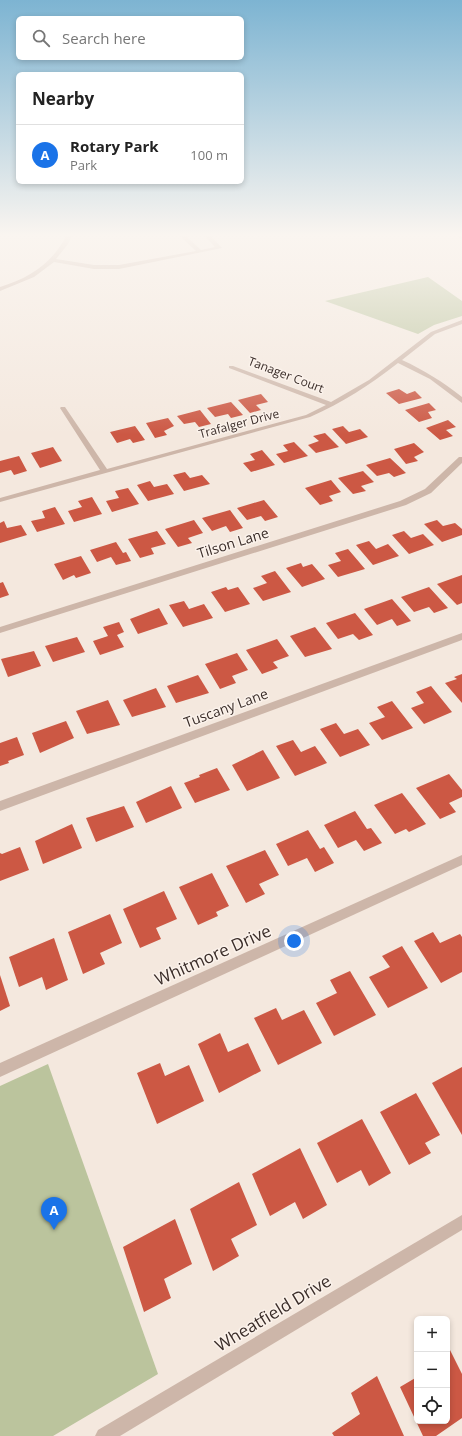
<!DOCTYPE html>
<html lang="en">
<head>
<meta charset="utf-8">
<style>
  :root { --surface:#fff; --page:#f2f2f2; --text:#222; --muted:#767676; --line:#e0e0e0; --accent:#1a73e8 }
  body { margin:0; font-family:"Open Sans",sans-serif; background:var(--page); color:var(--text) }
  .controls { position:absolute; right:12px; bottom:12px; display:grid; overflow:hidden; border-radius:6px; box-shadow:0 2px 6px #0003 }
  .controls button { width:36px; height:36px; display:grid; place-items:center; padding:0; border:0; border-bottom:1px solid var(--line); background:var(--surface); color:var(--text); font:20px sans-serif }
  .you { position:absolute; left:294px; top:941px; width:14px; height:14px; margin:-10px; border:3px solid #fff; border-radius:50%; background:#1a73e8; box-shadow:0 0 0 6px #1a73e833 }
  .badge { display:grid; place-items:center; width:26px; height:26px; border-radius:50%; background:var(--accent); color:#fff; font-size:13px; font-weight:700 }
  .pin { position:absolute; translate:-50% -33px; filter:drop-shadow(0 1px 2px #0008) }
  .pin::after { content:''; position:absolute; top:21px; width:14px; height:12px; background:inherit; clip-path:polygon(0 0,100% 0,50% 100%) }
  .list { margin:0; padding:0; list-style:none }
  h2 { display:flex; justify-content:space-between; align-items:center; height:52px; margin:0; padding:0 16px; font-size:17px }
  h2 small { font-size:13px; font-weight:400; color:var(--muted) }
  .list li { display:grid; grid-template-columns:26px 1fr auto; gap:12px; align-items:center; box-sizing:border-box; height:60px; padding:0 16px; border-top:1px solid var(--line) }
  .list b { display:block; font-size:15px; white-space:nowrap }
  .list p { margin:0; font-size:13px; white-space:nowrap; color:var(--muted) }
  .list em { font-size:13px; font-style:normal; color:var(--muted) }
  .icon { flex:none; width:22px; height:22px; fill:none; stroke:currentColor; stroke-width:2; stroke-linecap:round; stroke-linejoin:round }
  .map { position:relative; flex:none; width:462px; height:1436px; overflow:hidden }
  .search { position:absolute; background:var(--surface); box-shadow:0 2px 6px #0003; left:16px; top:16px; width:228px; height:44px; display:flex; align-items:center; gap:10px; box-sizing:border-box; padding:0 14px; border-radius:6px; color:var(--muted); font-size:15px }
  .panel { position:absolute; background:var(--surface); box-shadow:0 2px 6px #0003; left:16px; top:72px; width:228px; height:112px; border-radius:6px }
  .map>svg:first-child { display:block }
  .green { fill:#bbc49d }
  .building { fill:#cc5844 }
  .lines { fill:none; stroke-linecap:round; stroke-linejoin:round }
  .minor { fill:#cdb6a9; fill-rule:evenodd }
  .tertiary { fill:#cdb6a9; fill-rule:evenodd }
  .labels { text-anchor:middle; stroke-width:3; stroke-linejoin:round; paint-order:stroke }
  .far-street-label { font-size:12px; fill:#3a2d29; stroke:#fbf2eb }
  .street-label { font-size:14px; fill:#3a2d29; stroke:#fbf2eb }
  .near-street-label { font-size:17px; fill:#3a2d29; stroke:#fbf2eb }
</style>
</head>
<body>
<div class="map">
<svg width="462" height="1436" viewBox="0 0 462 1436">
  <rect width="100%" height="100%" fill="#f4e8de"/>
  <g class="green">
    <path d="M428 277 462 301V316L434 325 418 334 325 301Z"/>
    <path d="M48 1064 158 1374 53 1436H0V1086Z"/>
  </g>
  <g class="building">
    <path d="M399 389 407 394 415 391 422 398 399 404 386 393Z"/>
    <path d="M261 394 268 402 256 405 261 410 250 413 238 400Z"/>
    <path d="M231 402 243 415 231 418 228 414 215 417 207 408Z"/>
    <path d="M429 403 436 410 428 412 432 418 419 422 405 410Z"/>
    <path d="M200 410 211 424 199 427 195 422 184 424 177 416Z"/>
    <path d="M168 418 174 426 164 431 167 435 155 438 146 423Z"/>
    <path d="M448 420 456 427 446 430 453 436 440 440 426 428Z"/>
    <path d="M135 426 145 440 133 443 130 439 117 443 110 432Z"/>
    <path d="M343 426 349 432 360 429 368 437 346 444 332 429Z"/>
    <path d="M325 433 339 447 316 453 308 445 319 441 313 436Z"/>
    <path d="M294 442 308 456 284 463 276 454 288 451 283 445Z"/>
    <path d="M414 443 424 452 414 457 418 461 406 464 394 449Z"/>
    <path d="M53 447 62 461 40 468 31 453Z"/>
    <path d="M262 450 275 465 251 472 243 463 255 460 250 454Z"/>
    <path d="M19 456 27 471 14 475 11 470 0 473V461Z"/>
    <path d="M390 458 406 473 394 477 389 473 377 476 366 465Z"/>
    <path d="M363 471 374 482 361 486 366 491 353 494 338 478Z"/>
    <path d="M185 472 190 478 202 475 210 484 184 491 173 475Z"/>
    <path d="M331 480 341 492 329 496 333 501 320 505 305 488Z"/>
    <path d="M150 481 154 487 167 484 174 494 148 501 137 485Z"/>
    <path d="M128 488 139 504 112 512 106 501 119 498 115 491Z"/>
    <path d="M92 497 102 514 74 522 68 511 82 507 78 501Z"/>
    <path d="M264 500 278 517 265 521 261 516 247 520 237 508Z"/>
    <path d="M55 507 65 524 37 532 31 521 45 518 42 511Z"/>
    <path d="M230 510 243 528 230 532 226 526 212 531 202 518Z"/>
    <path d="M194 520 203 533 188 538 192 543 178 547 165 529Z"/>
    <path d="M437 520 443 526 455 523 462 529V535L442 542 424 524Z"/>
    <path d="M4 521 7 528 21 525 27 535 0 543V523Z"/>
    <path d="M157 531 166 544 151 548 154 554 140 558 128 539Z"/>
    <path d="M404 531 411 538 423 534 434 545 409 554 392 535Z"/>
    <path d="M369 541 376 549 388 544 399 556 373 565 356 545Z"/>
    <path d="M116 542 123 553 126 552 131 561 116 565 111 557 97 562 90 550Z"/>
    <path d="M348 549 365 569 338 577 328 565 341 561 335 553Z"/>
    <path d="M81 556 91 573 76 578 74 575 63 580 54 564Z"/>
    <path d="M301 563 303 567 312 564 325 579 302 587 286 568Z"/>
    <path d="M275 571 291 592 263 601 253 588 267 583 261 576Z"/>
    <path d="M462 575V603L457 605 437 584Z"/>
    <path d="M3 582 9 595 0 598V583Z"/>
    <path d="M226 587 228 590 238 587 250 604 225 612 211 592Z"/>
    <path d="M429 587 448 608 434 613 429 607 414 612 401 597Z"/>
    <path d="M392 599 411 621 397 626 392 619 377 625 364 609Z"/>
    <path d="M184 601 189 609 204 604 213 618 183 627 169 605Z"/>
    <path d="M159 608 168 624 138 634 130 619Z"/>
    <path d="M355 613 373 635 359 640 353 634 338 639 326 623Z"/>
    <path d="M119 622 124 632 117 635 124 647 100 655 93 641 108 636 103 627Z"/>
    <path d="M315 627 332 649 305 657 290 636Z"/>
    <path d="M77 637 85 652 53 662 45 646Z"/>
    <path d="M277 639 289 656 273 662 278 668 262 674 246 650Z"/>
    <path d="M34 651 41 666 8 677 1 659Z"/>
    <path d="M237 653 248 670 232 676 236 683 220 689 205 664Z"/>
    <path d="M462 674V703L445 683 457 679 454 677Z"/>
    <path d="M198 675 209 693 176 703 167 686Z"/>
    <path d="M431 686 452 712 424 724 411 708 424 703 416 692Z"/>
    <path d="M156 688 166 707 132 717 123 700Z"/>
    <path d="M108 700 120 725 87 734 76 711Z"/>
    <path d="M392 701 413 728 382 740 369 723 385 717 377 707Z"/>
    <path d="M66 721 74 738 40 753 32 733Z"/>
    <path d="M336 723 344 734 358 729 370 745 340 757 320 729Z"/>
    <path d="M17 737 24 755 8 761 9 763 0 766V743Z"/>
    <path d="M293 740 301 752 315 746 327 763 295 776 276 746Z"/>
    <path d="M263 750 280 778 247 791 232 765Z"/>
    <path d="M217 768 230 790 195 803 184 783 200 777 199 775Z"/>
    <path d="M449 774 462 790V797L449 803 456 812 440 819 416 788Z"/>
    <path d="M171 786 182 808 146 823 136 802Z"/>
    <path d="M402 793 426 824 409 832 406 829 395 834 374 805Z"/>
    <path d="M124 806 134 827 96 842 86 818Z"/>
    <path d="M355 811 367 829 371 828 382 843 364 851 356 840 338 848 324 825Z"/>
    <path d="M72 824 82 848 43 864 35 841Z"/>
    <path d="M308 830 320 849 324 847 334 863 315 872 307 858 288 866 276 844Z"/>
    <path d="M20 847 29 870 0 881V853L2 854Z"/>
    <path d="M265 850 279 875 259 884 265 894 246 903 226 866Z"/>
    <path d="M212 873 229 906 216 912 218 916 198 925 179 887Z"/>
    <path d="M164 891 177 919 156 928 161 939 140 948 123 909Z"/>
    <path d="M110 914 122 943 100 953 105 964 83 974 68 932Z"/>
    <path d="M433 932 440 943 460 934 462 937V972L441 983 414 941Z"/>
    <path d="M54 938 68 980 46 990 42 977 19 987 9 957Z"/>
    <path d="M402 946 428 988 388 1008 369 977 390 967 382 956Z"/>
    <path d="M350 971 376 1015 334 1036 316 1003 337 993 330 980Z"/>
    <path d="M0 975 10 1006 0 1011Z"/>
    <path d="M276 1008 282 1020 304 1010 322 1043 278 1065 254 1018Z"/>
    <path d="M220 1033 228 1052 248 1043 261 1071 219 1093 198 1044Z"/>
    <path d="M160 1063 165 1076 189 1065 204 1101 157 1124 137 1073Z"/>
    <path d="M462 1067V1135L432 1083Z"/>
    <path d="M416 1093 440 1135 425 1143 431 1153 409 1165 380 1112Z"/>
    <path d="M362 1119 391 1173 369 1186 361 1170 337 1183 317 1143Z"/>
    <path d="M300 1148 327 1205 303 1219 295 1202 270 1216 252 1174Z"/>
    <path d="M239 1182 257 1225 231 1239 239 1256 213 1271 190 1209Z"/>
    <path d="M175 1219 192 1264 164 1279 171 1298 144 1312 123 1247Z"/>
    <path d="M447 1344 462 1374V1418L436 1436H423L400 1387 417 1377V1421H447Z"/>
    <path d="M377 1376 404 1436H334L332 1433 360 1414 351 1393Z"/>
  </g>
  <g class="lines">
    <g class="minor">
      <path d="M67 234H73L68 244 56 259 94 265H119L196 251 182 238V234H188L187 237 201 250 215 247 203 234H209L222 248 119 269H94L54 262 34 277 0 291V287C30 278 54 262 67 234Z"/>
      <path d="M462 320V324L435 334 402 360C424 370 443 382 462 397V403L430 379 398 363C370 385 342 403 310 417L0 502V498L100 470 60 408 61 407H65L107 469 306 415 326 405 229 368V366H233L331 402 369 380 431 332Z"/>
      <path d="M459 457H462V463L431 493 406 505 0 633V627L400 501 425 489Z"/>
      <path d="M462 633V640L0 811V801Z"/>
      <path d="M462 855V865L0 1077V1063Z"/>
      <path d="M462 1215V1230L120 1436H95L98 1430Z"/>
    </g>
    <path class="tertiary" d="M454 234H461L462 239Z"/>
  </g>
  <linearGradient id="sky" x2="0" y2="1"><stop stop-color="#7db4d2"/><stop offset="0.54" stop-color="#faf5f0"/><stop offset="1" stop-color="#faf5f0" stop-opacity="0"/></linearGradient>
  <rect width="462" height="435" fill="url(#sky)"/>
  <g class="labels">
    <g class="far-street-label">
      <text transform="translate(286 375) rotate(21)" y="4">Tanager Court</text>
      <text transform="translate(239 424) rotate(-15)" y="4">Trafalger Drive</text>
    </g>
    <g class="street-label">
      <text transform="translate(233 543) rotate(-17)" y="5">Tilson Lane</text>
      <text transform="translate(226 708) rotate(-20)" y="5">Tuscany Lane</text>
    </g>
    <g class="near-street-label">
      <text transform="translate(213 955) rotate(-24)" y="6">Whitmore Drive</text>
      <text transform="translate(273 1313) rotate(-31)" y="6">Wheatfield Drive</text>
    </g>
  </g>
</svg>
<div class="controls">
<button>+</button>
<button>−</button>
<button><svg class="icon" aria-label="locate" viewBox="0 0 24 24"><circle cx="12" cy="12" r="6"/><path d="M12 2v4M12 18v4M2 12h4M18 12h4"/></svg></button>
</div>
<div class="you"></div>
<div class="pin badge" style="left:54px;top:1230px">A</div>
<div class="search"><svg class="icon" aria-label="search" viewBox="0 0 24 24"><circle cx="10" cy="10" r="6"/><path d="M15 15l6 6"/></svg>Search here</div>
<section class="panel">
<h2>Nearby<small></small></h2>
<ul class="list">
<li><span class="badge">A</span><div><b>Rotary Park</b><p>Park</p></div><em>100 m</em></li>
</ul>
</section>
</div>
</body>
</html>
